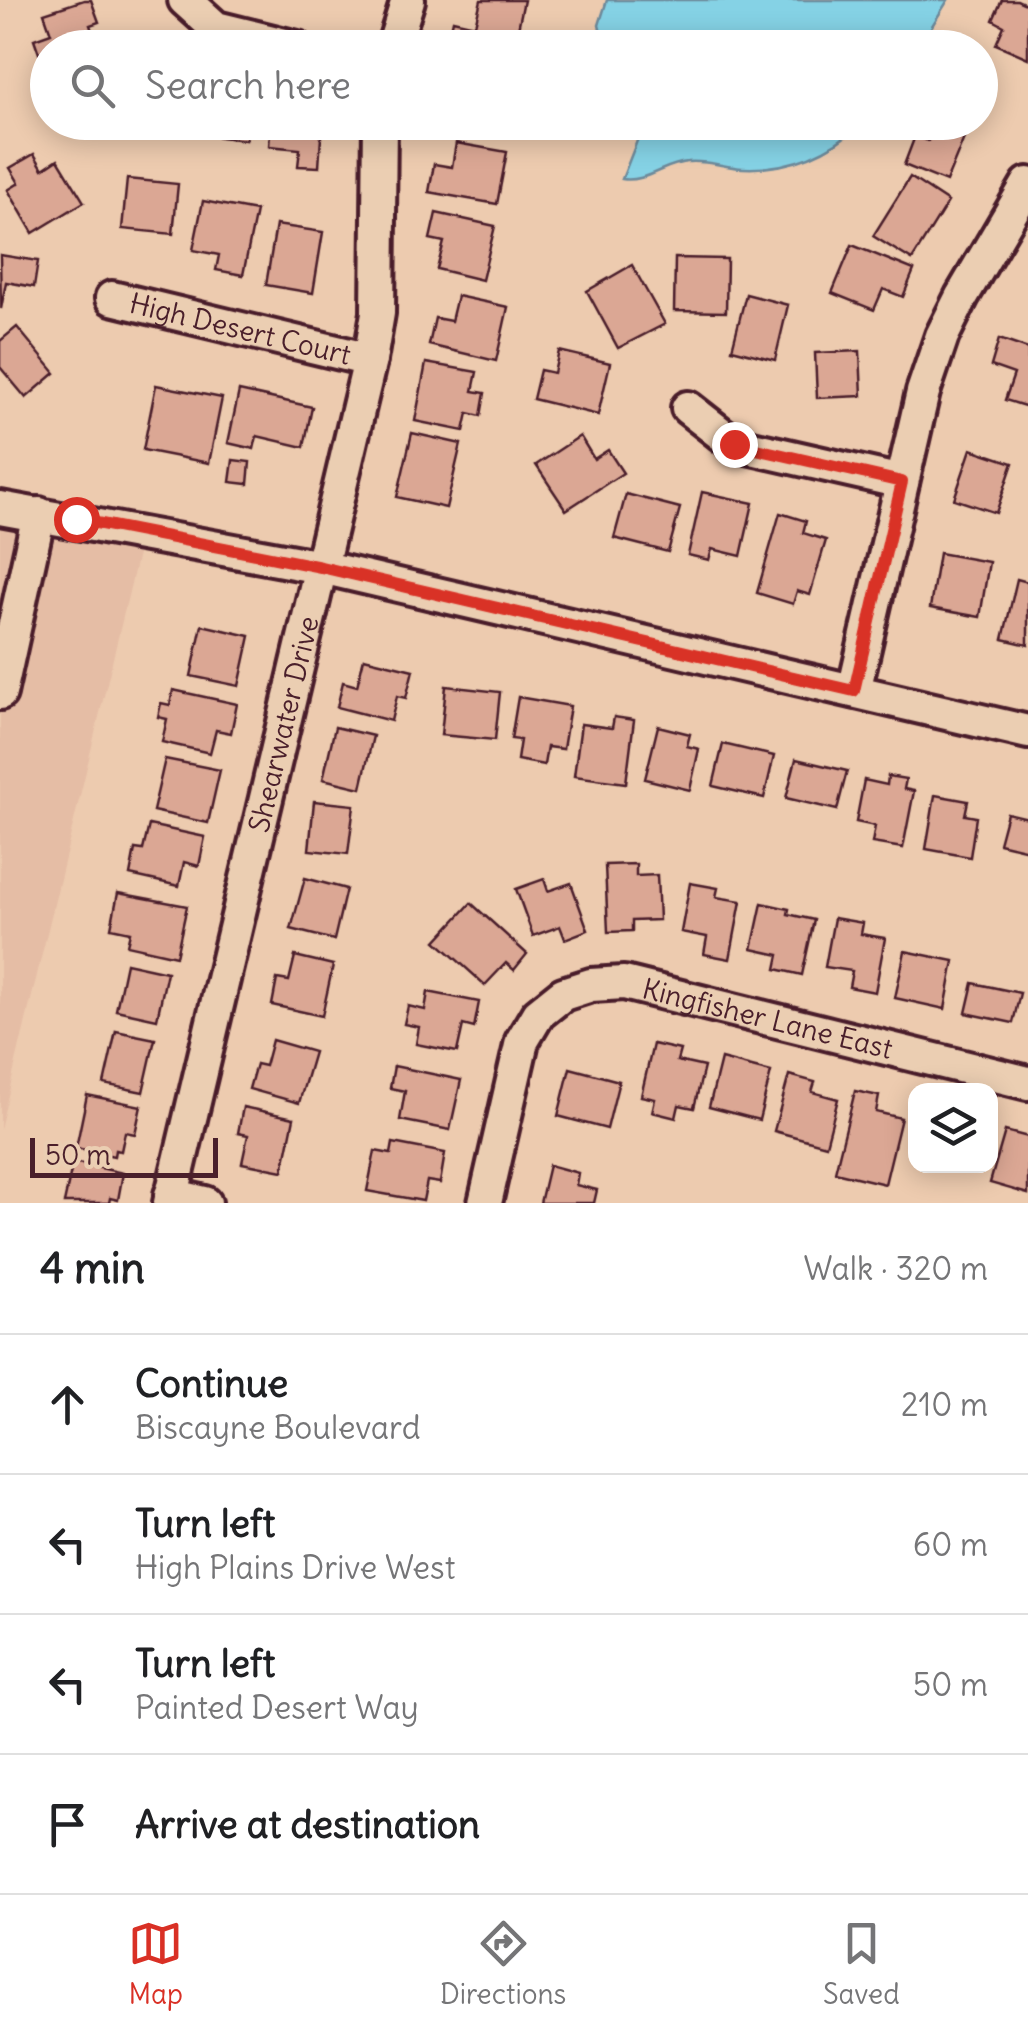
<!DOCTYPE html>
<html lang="en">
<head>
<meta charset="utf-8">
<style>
  :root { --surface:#fff; --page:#f6f6f6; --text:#202124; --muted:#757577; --line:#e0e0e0; --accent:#d93025 }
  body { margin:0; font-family:Delius,sans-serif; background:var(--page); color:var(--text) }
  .controls { position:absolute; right:30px; bottom:30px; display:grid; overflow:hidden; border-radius:20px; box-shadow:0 5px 25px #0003 }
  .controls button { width:90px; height:90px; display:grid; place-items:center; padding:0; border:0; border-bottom:2px solid var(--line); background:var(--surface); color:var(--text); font:50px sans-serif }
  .scale { position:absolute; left:30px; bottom:25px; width:188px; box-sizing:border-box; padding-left:10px; border:5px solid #4a1f2b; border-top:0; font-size:28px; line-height:35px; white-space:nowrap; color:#4a1f2b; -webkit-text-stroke:8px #ebceb2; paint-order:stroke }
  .stop { position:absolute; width:30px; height:30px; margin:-22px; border:8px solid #d93025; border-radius:50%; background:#fff }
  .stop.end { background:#d93025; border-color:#fff; box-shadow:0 2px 10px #0008 }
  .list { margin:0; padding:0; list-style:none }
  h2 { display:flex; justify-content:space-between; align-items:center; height:130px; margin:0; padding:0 40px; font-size:42px }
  h2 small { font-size:32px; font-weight:400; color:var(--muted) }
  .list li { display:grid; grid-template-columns:65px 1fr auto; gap:30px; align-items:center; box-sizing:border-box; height:140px; padding:0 40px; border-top:2px solid var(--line) }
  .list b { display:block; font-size:38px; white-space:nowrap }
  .list p { margin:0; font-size:32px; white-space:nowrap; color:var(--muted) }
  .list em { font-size:32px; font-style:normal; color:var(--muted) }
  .icon { flex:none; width:55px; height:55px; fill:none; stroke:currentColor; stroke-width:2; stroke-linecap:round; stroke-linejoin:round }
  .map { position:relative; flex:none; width:1028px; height:1203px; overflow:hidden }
  .search { position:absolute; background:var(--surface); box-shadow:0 5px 25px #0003; left:30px; right:30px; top:30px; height:110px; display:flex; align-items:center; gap:25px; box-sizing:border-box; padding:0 35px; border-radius:55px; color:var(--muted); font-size:38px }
  .sheet { height:690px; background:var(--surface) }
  nav { display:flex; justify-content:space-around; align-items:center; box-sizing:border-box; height:140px; border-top:2px solid var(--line); background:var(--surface); font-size:28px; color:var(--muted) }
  nav a { display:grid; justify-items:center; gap:5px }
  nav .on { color:var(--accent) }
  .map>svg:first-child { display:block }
  .built { fill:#e5bda5 }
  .water { fill:#85d2e5; stroke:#6d8a9b; stroke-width:2.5 }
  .building { fill:#dba794; stroke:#4a1f2b; stroke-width:2.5 }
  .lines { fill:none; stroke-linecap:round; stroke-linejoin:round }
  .minor-casing { stroke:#4a1f2b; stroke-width:40 }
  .minor { stroke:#ebceb2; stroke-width:32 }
  .route { stroke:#d93025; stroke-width:12 }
  .labels { text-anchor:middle; stroke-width:9; stroke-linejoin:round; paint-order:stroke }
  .street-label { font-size:28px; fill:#4a1f2b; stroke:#ebceb2 }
</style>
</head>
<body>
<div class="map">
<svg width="1028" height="1203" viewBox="0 0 1028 1203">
  <rect width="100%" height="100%" fill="#edcbaf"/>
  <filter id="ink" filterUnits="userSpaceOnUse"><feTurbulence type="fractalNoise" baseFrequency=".01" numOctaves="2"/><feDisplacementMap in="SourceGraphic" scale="20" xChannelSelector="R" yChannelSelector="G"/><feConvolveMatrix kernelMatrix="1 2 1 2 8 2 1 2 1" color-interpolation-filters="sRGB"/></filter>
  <g filter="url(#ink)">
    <path class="built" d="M0 522 140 546 0 1129Z"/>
    <g class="water">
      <path d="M607 0H948L919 47 605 48 599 25Z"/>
      <path d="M644 123V122L862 123C828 154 790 170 743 168 725 167 706 160 688 162 665 163 646 183 622 179Z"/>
    </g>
    <g class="building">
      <path d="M84 0H91L99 22 90 25 98 48H48V56L41 59 34 39 51 33 44 13Z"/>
      <path d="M481 0H524L514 48 447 46 453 20 475 25Z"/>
      <path d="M1002 0H1017L1028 5V58L996 44 1004 26 993 20Z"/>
      <path d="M125 122H161L153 138Z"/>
      <path d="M204 122H248L246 140 203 135Z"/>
      <path d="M271 122H322L319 167 298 166 300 149 269 146Z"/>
      <path d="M935 122H947L967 131 946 182 904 165 915 136 928 141Z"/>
      <path d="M456 143 507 152 497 204 429 192 434 164 452 167Z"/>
      <path d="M34 154 43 169 58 159 84 202 33 233 8 190 19 183 10 168Z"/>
      <path d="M910 177 948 202 912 260 873 236Z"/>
      <path d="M127 179 178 184 173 234 122 229Z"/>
      <path d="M203 201 256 211 243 275 216 270 219 255 193 250Z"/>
      <path d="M436 213 495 226 482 280 437 269 444 242 430 239Z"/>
      <path d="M276 225 323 232 313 293 266 285Z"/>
      <path d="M852 245 914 270 903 297 883 289 874 310 832 293Z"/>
      <path d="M0 255 38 261 34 287 6 282 1 309Z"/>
      <path d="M675 258 727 259 726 312 674 311Z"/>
      <path d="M632 265 665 324 618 348 587 291Z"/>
      <path d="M746 294 788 305 775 360 732 349Z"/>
      <path d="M457 296 508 307 496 361 429 345 435 318 451 321Z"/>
      <path d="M17 327 55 373 26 398 0 367V341Z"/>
      <path d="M999 339 1028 349V407L1005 400 1014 374 991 366Z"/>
      <path d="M559 351 610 363 598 415 533 399 540 370 554 373Z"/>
      <path d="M860 351 862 396 817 398 815 353Z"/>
      <path d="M426 363 477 372 473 391 485 393 481 416 468 413 464 431 415 421Z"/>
      <path d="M156 385 222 398 209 463 143 450Z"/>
      <path d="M239 391 312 407 304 447 257 436 254 449 228 443Z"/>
      <path d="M412 433 461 444 446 508 397 497Z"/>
      <path d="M580 436 594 459 608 450 623 473 566 510 536 465Z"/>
      <path d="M971 449 1013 463 996 513 954 499Z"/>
      <path d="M233 460 250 462 248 484 230 482Z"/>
      <path d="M702 492 753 503 741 556 712 549 709 560 688 555Z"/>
      <path d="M626 494 680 508 668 552 614 538Z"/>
      <path d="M780 513 806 521 803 533 826 540 810 595 797 591 793 604 757 593Z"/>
      <path d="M939 553 989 562 980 617 930 608Z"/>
      <path d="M1017 579 1028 582V645L1003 639Z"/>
      <path d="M202 625 250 636 239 686 191 676Z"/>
      <path d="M364 658 413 670 406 698 397 696 391 721 337 707 343 682 357 686Z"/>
      <path d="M446 686 500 692 495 740 441 735Z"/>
      <path d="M173 690 237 704 231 733 216 730 210 753 162 742 167 719 158 717 161 703 170 705Z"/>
      <path d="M518 697 570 706 563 749 547 747 544 765 517 760 520 740 511 739Z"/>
      <path d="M614 717 634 720 626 783 574 776 581 724 612 728Z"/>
      <path d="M658 726 690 734 687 746 699 749 690 790 645 779Z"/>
      <path d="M335 727 373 736 361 788 323 779Z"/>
      <path d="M723 744 774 756 764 798 713 786Z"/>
      <path d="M165 759 220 770 208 823 153 811Z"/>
      <path d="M796 759 847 771 837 810 786 798Z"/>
      <path d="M888 776 906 779 904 789 914 791 903 848 872 843 875 826 856 822 864 780 887 785Z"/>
      <path d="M935 795 968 801 965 815 976 817 970 857 926 849Z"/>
      <path d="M314 801 354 805 348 854 309 850Z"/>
      <path d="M1007 813 1028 818V850L999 843Z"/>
      <path d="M149 825 205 837 199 866 184 862 179 886 130 875 135 849 143 850Z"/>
      <path d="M636 864V876L657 875 659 920 632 921V931L608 932 605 865Z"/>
      <path d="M305 878 346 889 334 940 291 929Z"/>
      <path d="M544 879 548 891 571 883 588 930 565 939 560 926 533 936 516 889Z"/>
      <path d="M690 883 718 888 716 897 741 901 730 959 704 954 707 937 681 932Z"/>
      <path d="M118 893 187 906 176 956 127 945 130 932 111 928Z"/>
      <path d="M471 903 527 954 514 970 506 963 485 985 436 941Z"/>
      <path d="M762 903 789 909 788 914 814 920 802 975 776 969 779 955 752 949Z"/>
      <path d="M834 918 863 923 861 934 885 938 875 992 849 987 852 971 825 967Z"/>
      <path d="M905 951 954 961 945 1009 895 998Z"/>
      <path d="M295 956 333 965 322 1016 272 1005 277 979 289 981Z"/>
      <path d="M126 963 167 972 157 1019 116 1010Z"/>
      <path d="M973 983 1020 993 1013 1023 966 1013Z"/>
      <path d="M428 992 479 1002 474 1028 463 1025 457 1052 416 1044 419 1027 404 1024 408 1006 425 1010Z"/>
      <path d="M116 1031 155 1039 143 1092 104 1084Z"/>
      <path d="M272 1040 314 1052 299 1103 249 1089 256 1064 265 1066Z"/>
      <path d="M653 1044 680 1050 677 1061 704 1067 694 1108 679 1105 676 1118 652 1112 655 1099 641 1096Z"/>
      <path d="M721 1059 771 1072 759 1120 709 1107Z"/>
      <path d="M394 1066 461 1080 450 1130 400 1120 405 1091 390 1088Z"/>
      <path d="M570 1068 619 1081 607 1129 558 1116Z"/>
      <path d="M789 1075 815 1082 812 1092 838 1099 826 1145 774 1131Z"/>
      <path d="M855 1091 879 1096 876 1112 901 1118 885 1184 835 1172Z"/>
      <path d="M87 1095 141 1106 135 1134 125 1132 121 1151 115 1150 114 1156 76 1148Z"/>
      <path d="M243 1107 294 1118 283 1171 242 1163 248 1135 238 1133Z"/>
      <path d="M1005 1131 1028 1137V1194L990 1183Z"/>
      <path d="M393 1143 445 1153 440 1183 427 1181 423 1201 367 1191 375 1151 391 1154Z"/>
      <path d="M73 1162 123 1173 118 1200 110 1198 109 1203H64Z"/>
      <path d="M549 1165 578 1173 576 1185 597 1190 594 1203H540Z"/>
    </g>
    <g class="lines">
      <g class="minor-casing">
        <g id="minor">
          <path d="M185 0 216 28 297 48"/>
          <path d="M393 48 408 0"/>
          <path id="s1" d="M112 298 370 360"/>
          <path d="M688 408 734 444 902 482"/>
          <path d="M0 508 321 567 1028 732"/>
          <path d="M854 691 923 392 942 336 962 296 1028 184"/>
          <path d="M0 693 39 514"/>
          <path d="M171 1195 205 1203"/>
          <path id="s2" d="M170 1203 370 360 378 313 380 122"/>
          <path id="s3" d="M485 1203 522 1041 538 1014 563 994 591 985 624 983 1028 1083"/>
        </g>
      </g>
      <use href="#minor" class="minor"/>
    </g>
  </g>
  <g class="lines" filter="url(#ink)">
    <path class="route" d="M76 519 321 567 854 691 902 482 734 444"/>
  </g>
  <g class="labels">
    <g class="street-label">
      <text dy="10" stroke="none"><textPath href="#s1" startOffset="132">High Desert Court</textPath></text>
      <text dy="10" stroke="none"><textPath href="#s2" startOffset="492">Shearwater Drive</textPath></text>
      <text dy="10" stroke="none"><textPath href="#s3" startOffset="440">Kingfisher Lane East</textPath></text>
    </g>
  </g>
</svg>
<div class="controls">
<button><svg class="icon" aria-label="layers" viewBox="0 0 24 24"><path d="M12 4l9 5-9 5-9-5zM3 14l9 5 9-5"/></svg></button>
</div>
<div class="scale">50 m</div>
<div class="stop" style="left:76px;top:519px"></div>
<div class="stop end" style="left:734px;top:444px"></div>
<div class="search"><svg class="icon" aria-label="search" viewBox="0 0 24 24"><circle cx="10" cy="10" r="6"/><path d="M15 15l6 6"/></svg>Search here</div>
</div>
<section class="sheet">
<h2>4 min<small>Walk · 320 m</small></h2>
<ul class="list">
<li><svg class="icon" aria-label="ahead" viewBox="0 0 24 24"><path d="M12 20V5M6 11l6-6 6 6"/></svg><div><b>Continue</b><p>Biscayne Boulevard</p></div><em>210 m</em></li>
<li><svg class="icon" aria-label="left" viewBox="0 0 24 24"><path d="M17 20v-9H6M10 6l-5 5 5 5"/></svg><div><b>Turn left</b><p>High Plains Drive West</p></div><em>60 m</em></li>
<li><svg class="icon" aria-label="left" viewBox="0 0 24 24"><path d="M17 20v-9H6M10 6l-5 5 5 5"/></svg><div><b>Turn left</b><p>Painted Desert Way</p></div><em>50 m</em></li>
<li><svg class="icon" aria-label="arrive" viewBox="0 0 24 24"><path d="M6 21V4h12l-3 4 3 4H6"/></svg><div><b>Arrive at destination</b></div></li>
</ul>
</section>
<nav>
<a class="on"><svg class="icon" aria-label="map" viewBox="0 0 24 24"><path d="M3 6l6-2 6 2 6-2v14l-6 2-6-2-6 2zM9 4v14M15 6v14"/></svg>Map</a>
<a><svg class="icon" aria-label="directions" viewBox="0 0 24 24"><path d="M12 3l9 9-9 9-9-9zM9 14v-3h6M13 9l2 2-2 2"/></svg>Directions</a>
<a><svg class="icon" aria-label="saved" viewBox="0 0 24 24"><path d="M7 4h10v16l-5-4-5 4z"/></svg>Saved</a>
</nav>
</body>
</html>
